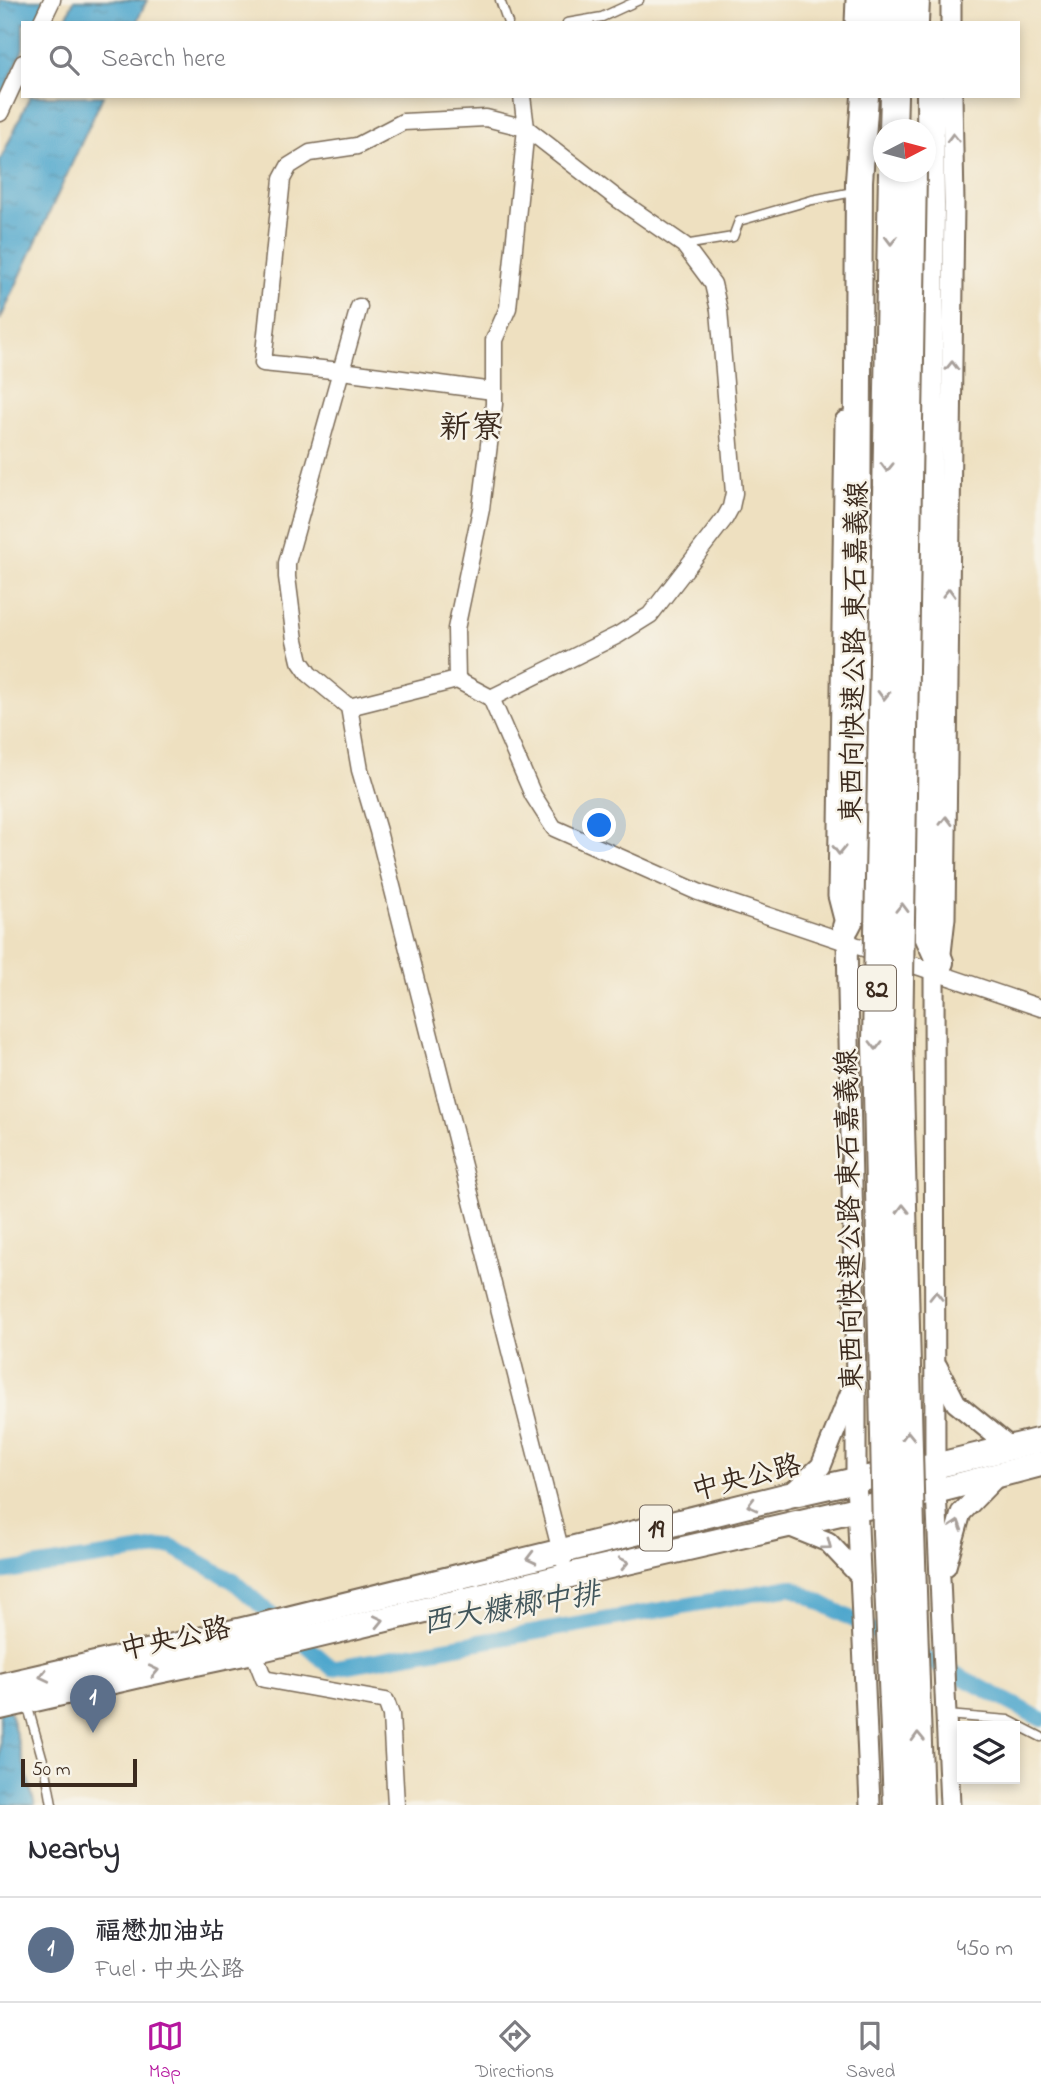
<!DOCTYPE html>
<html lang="en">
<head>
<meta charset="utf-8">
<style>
  :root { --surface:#fff; --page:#f2f2f3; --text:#2b2b33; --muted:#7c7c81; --line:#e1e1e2; --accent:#b5179e }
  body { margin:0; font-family:"Indie Flower","LXGW WenKai TC",sans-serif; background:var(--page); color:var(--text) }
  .controls { position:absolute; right:21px; bottom:21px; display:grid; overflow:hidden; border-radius:0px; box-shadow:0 4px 10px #0003 }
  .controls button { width:63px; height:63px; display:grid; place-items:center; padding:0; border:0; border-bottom:2px solid var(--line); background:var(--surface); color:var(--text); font:35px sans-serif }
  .compass { position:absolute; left:873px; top:119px; width:63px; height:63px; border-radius:50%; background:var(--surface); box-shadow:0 4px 10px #0003; rotate:84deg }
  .scale { position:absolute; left:21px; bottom:18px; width:116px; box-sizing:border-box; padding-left:7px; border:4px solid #3b2a1e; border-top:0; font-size:19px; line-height:24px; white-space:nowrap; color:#3b2a1e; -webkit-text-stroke:5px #f7f3e8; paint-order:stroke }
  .you { position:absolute; left:600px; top:826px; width:24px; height:24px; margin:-18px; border:5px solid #fff; border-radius:50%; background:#1a73e8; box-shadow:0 0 0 10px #1a73e833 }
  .badge { display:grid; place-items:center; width:46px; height:46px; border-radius:50%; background:var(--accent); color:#fff; font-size:23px; font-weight:700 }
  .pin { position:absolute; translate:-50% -58px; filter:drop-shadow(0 2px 4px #0008) }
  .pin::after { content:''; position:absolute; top:37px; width:24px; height:21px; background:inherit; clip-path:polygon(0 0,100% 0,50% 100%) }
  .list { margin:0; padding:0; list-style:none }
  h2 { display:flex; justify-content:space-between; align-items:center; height:91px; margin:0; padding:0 28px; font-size:30px }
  h2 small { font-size:23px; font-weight:400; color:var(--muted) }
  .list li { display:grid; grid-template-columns:46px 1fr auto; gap:21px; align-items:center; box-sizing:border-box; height:105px; padding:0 28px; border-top:2px solid var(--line) }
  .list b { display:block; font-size:26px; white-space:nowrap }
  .list p { margin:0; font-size:23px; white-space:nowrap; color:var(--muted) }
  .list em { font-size:23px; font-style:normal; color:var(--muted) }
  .icon { flex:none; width:38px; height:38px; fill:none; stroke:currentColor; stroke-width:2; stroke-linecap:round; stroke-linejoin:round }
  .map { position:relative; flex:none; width:1041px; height:1805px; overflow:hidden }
  .search { position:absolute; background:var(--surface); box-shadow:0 4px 10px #0003; left:21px; right:21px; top:21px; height:77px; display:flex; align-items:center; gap:18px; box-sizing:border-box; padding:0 24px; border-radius:0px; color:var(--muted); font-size:26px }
  .sheet { height:196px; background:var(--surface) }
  nav { display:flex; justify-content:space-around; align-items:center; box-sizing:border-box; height:98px; border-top:2px solid var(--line); background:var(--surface); font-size:19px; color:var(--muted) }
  nav a { display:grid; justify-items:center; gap:4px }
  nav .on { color:var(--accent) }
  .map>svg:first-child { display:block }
  .water { fill:url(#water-ripples); stroke:#466876; stroke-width:2 }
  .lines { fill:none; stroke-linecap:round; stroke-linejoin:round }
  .canal { stroke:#50a7cd; stroke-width:16 }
  .service-casing { stroke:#7a6a57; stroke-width:11 }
  .minor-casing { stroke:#7a6a57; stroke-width:19 }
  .tertiary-casing { stroke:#7a6a57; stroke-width:23 }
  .primary-casing { stroke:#7a6a57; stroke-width:28 }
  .trunk-casing { stroke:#7a6a57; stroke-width:30 }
  .service { stroke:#fff; stroke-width:8 }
  .minor { stroke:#fff; stroke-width:16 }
  .tertiary { stroke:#fff; stroke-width:19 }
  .primary { stroke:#fff; stroke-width:24 }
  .trunk { stroke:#fff; stroke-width:26 }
  .trunk-bridge-casing { stroke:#7a6a57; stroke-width:30; stroke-linecap:butt }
  .trunk-bridge { stroke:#fff; stroke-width:26 }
  .oneway { stroke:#a79f9a }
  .labels { text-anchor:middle; stroke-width:5; stroke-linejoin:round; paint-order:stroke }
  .shield { fill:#f7f3e8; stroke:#73665b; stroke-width:2 }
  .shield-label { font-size:26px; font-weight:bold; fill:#3b2a1e }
  .street-label { font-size:28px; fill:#3b2a1e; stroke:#f7f3e8 }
  .water-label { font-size:30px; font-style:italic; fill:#42565b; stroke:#f7f3e8 }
  .quarter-label { font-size:32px; fill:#3b2a1e; stroke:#f7f3e8 }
</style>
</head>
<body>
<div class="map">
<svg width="1041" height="1805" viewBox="0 0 1041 1805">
  <defs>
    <pattern id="water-ripples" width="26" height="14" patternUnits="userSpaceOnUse" patternTransform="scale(1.75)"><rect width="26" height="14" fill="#50a7cd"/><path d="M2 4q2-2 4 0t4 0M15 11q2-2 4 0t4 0" fill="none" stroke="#4488a6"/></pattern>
  </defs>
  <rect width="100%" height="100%" fill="#f7f3e8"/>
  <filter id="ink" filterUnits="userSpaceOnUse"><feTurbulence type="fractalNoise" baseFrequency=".0143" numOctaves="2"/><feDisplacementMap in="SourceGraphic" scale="14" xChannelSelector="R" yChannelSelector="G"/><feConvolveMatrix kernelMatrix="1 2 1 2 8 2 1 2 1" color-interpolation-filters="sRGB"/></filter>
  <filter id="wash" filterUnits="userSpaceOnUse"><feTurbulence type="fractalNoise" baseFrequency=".00686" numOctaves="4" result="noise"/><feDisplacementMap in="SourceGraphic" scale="28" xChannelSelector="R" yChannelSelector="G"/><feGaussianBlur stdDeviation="1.57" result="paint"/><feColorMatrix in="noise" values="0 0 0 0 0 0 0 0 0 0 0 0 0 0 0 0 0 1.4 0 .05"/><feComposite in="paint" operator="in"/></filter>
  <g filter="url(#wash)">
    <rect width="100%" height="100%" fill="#eee0c0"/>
    <g class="water">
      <path d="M0 0H45L35 23H23V49L0 100Z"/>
      <path d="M74 0H147L136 23H64Z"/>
      <path d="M30 96H103L0 320V161Z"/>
      <path d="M0 1675 35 1805H0Z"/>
    </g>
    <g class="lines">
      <path class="canal" d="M0 1572 171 1546 233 1581 332 1668 791 1587 1041 1719"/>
    </g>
  </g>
  <g filter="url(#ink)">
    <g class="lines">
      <g class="service-casing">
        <g id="service">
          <path d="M500 0 508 23"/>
          <path d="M567 23 602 17 639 0"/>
          <path d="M684 245 733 237 739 221 812 200 848 193"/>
          <path d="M27 1704 46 1771 52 1805"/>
          <path d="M947 1715 1008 1720 1041 1737"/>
        </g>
      </g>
      <g class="minor-casing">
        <g id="minor">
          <path d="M41 23 52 0"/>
          <path d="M0 113 23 63"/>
          <path d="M359 307 287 563V577L295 640 300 661 309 674 349 707 360 770 378 831 563 1560"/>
          <path d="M457 680 456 629 481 509 494 404V340L508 308 526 128 522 96"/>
          <path d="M491 698 533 795 554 828 698 892 1041 1008"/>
          <path d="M349 707 457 680 491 698 618 635 650 615 725 518 731 507 734 493 719 310 713 284 684 245 619 200 526 128 486 118 403 122 357 146 310 153 289 166 282 179 263 363 342 371 493 391"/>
          <path d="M253 1651 264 1679 386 1701 391 1715 396 1805"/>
        </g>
      </g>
      <g class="tertiary-casing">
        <g id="tertiary">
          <path d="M951 0V23"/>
          <path d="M855 23 856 0"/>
          <path d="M845 421 838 896 846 927 847 941 856 1379V1480L870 1805"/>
          <path d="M937 1366 956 1403 1010 1447"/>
          <path d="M791 1494 821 1466 852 1389"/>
          <path d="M786 1525 828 1542 860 1576"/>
          <path d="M946 1566 961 1513 998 1475"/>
          <path d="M950 1805 935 1466 934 973 940 962 945 918 954 204 952 96"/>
        </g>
      </g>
      <g class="primary-casing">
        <g id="primary">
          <path d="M0 1686 243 1630 789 1495 856 1480 935 1466 1041 1440"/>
          <path d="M0 1707 153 1672 253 1651 566 1576 936 1491 1041 1464"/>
        </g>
      </g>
      <g class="trunk-casing">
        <g id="trunk">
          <path d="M870 23 872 0"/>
          <path d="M895 23V0"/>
          <path d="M915 23 916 0"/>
          <path d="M930 96 931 206 925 929 940 962"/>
          <path d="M893 130 894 96"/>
          <path d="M846 927 859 902 857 570 859 181 865 96"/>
        </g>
      </g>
      <use href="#service" class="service"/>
      <use href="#minor" class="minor"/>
      <use href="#tertiary" class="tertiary"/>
      <use href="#primary" class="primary"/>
      <use href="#trunk" class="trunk"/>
      <g class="trunk-bridge-casing">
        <g id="trunk-bridge">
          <path d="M892 172 876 1042 886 1533 897 1805"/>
          <path d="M913 172 899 1043 911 1530 920 1805"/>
        </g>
      </g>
      <use href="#trunk-bridge" class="trunk-bridge"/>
    </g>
    <defs><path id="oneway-chevron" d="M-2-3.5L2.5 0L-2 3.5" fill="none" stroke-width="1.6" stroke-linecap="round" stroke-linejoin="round" transform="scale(1.75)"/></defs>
    <g class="oneway">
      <use href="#oneway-chevron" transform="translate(953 138) rotate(-91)"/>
      <use href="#oneway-chevron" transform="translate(891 240) rotate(91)"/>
      <use href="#oneway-chevron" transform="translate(952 366) rotate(-89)"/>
      <use href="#oneway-chevron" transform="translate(887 467) rotate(91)"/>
      <use href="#oneway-chevron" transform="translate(949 593) rotate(-89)"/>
      <use href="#oneway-chevron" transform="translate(884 695) rotate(91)"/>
      <use href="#oneway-chevron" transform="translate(946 821) rotate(-89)"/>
      <use href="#oneway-chevron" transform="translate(839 850) rotate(91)"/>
      <use href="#oneway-chevron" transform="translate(902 908) rotate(-89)"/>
      <use href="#oneway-chevron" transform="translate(876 1045) rotate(90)"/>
      <use href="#oneway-chevron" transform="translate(903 1209) rotate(-91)"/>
      <use href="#oneway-chevron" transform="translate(936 1296) rotate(-90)"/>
      <use href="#oneway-chevron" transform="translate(908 1436) rotate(-91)"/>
      <use href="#oneway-chevron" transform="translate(752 1505) rotate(166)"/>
      <use href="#oneway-chevron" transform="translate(957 1525) rotate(-72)"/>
      <use href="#oneway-chevron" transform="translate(827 1545) rotate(37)"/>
      <use href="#oneway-chevron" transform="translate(531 1558) rotate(166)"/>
      <use href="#oneway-chevron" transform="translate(624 1563) rotate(-13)"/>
      <use href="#oneway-chevron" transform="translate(379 1621) rotate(-13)"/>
      <use href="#oneway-chevron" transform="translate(154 1671) rotate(-12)"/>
      <use href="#oneway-chevron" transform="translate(44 1676) rotate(167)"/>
      <use href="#oneway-chevron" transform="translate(918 1737) rotate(-92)"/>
    </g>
  </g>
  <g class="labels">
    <g class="shield">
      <rect x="858" y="965.5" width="38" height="45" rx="5"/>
      <rect x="640" y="1505.5" width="32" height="45" rx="5"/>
    </g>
    <g class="shield-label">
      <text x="877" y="997">82</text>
      <text x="656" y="1537">19</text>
    </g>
    <g class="street-label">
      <text transform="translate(853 652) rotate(-89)" y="10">東西向快速公路 東石嘉義線</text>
      <text transform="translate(848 1220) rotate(-91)" y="10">東西向快速公路 東石嘉義線</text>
      <text transform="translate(746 1476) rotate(-14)" y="10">中央公路</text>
      <text transform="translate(175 1637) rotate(-12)" y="10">中央公路</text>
    </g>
    <g class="water-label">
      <text transform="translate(511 1607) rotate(-10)" y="10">西大糠榔中排</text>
    </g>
    <g class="quarter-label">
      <text x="471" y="437">新寮</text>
    </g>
  </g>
</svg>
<div class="controls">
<button><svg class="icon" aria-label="layers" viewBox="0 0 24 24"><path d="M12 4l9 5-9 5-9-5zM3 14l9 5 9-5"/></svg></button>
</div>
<svg class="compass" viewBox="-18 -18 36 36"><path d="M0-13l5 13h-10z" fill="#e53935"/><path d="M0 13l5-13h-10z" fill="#7c7c81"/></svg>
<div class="scale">50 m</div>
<div class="you"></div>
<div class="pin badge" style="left:93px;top:1733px;background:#5c6f8a">1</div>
<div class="search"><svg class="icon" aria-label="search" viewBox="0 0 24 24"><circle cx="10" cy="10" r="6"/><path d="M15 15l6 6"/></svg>Search here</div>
</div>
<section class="sheet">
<h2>Nearby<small></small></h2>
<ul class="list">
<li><span class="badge" style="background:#5c6f8a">1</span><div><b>福懋加油站</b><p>Fuel · 中央公路</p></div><em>450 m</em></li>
</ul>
</section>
<nav>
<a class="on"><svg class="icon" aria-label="map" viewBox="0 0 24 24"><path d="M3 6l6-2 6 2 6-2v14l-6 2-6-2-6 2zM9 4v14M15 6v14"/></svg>Map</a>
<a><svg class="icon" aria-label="directions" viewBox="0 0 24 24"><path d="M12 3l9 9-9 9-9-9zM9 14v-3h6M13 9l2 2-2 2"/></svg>Directions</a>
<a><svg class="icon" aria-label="saved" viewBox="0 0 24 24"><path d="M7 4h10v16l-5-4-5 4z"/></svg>Saved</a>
</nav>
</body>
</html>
